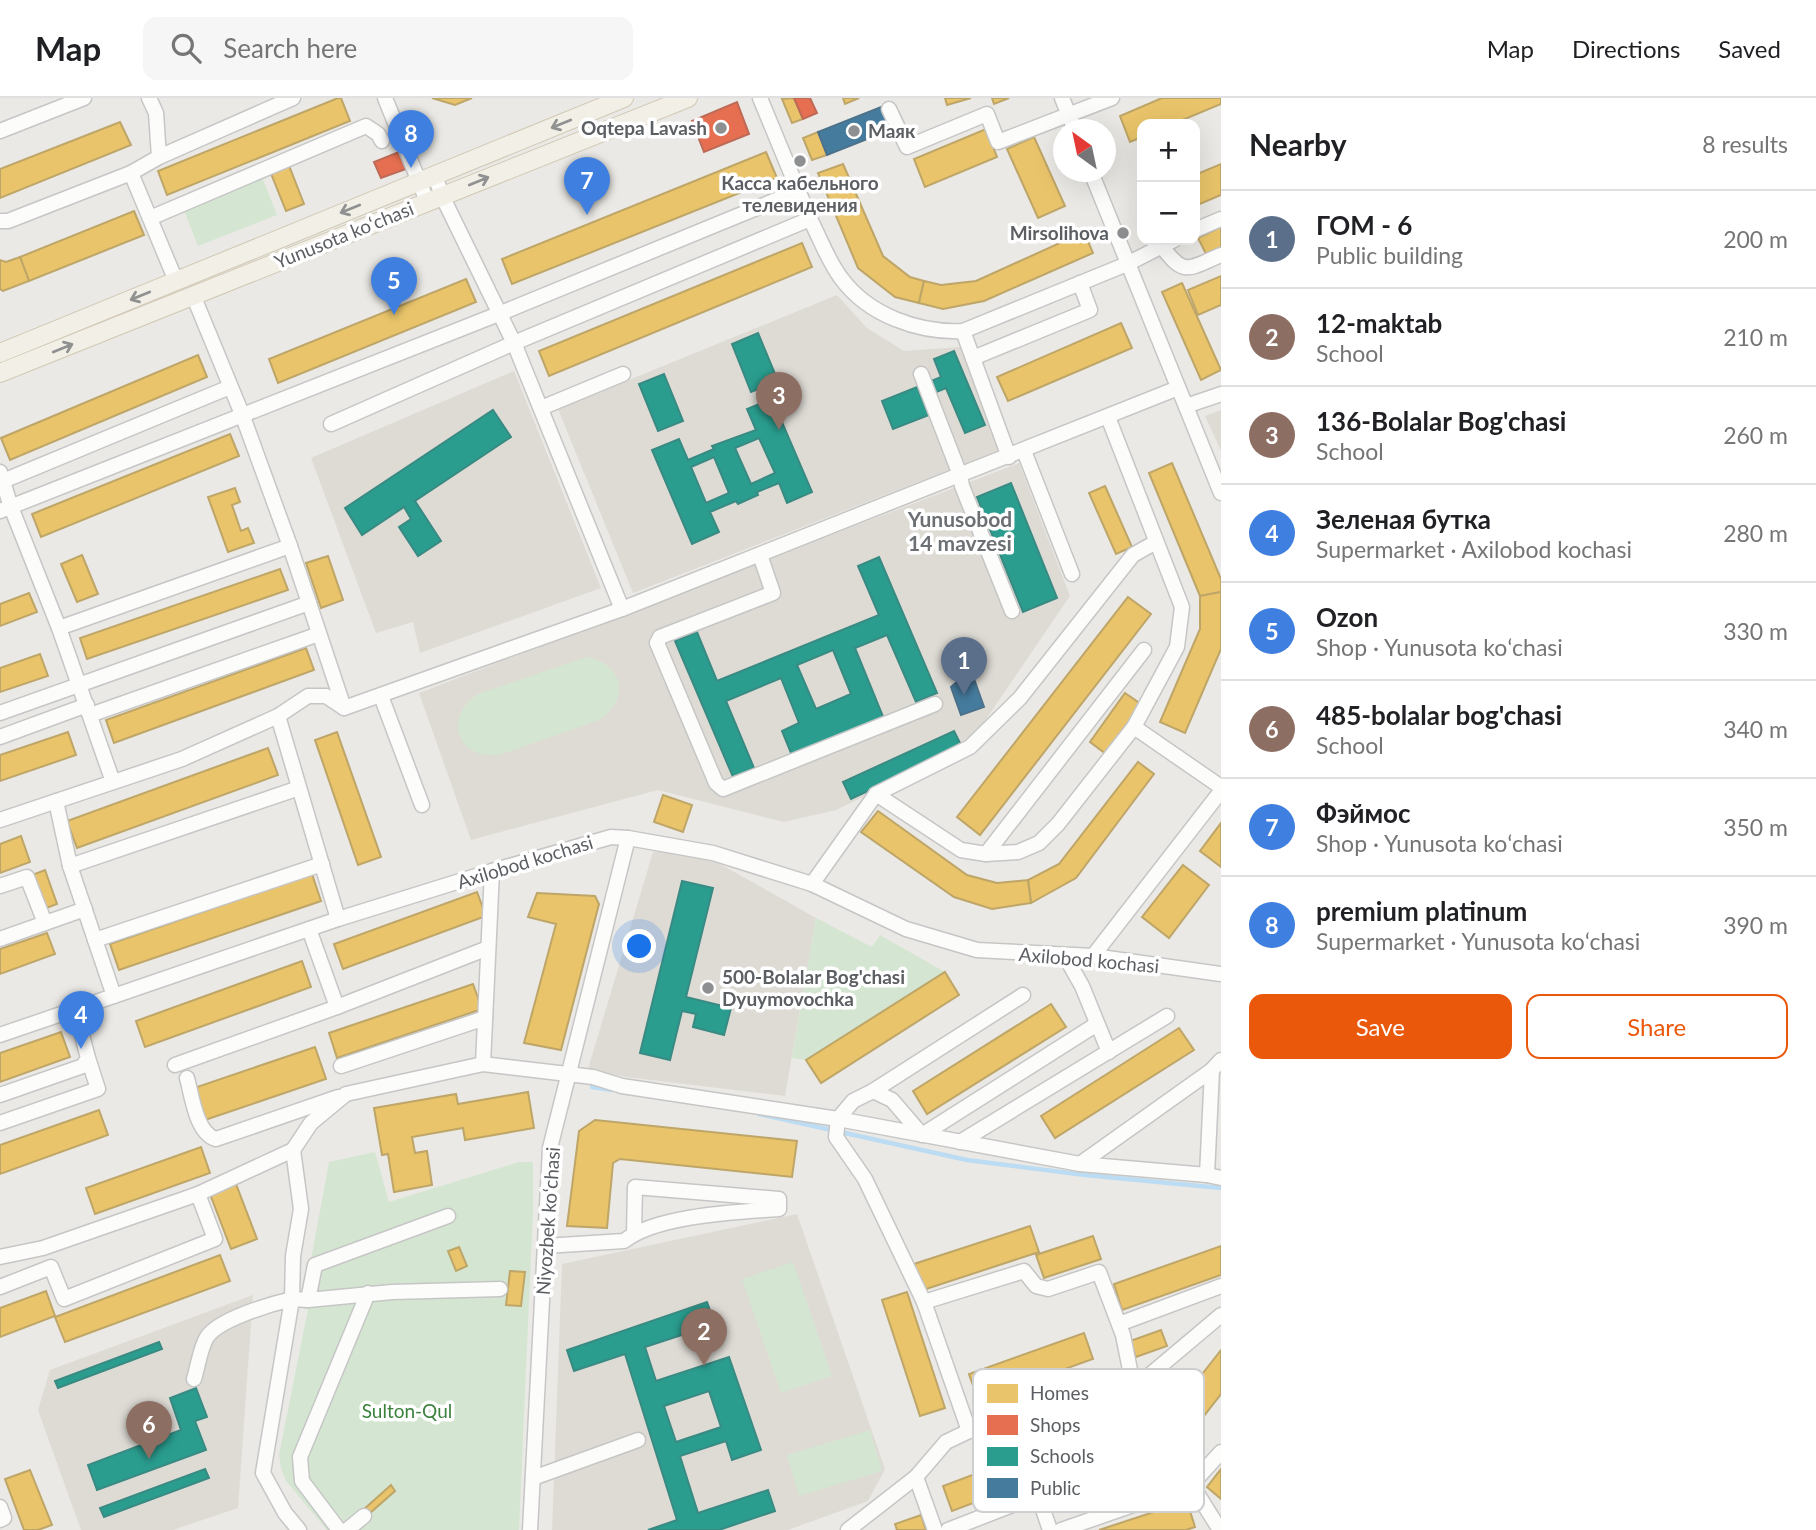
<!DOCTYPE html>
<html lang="en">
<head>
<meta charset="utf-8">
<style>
  :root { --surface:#fff; --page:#f6f6f6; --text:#202124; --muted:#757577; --line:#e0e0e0; --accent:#ea580c }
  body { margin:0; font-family:Lato,sans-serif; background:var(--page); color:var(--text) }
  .controls { position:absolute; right:21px; top:21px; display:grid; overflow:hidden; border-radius:14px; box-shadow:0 7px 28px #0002 }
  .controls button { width:63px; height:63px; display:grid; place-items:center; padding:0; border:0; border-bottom:2px solid var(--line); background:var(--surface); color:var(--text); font:35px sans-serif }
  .compass { position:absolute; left:1053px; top:21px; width:63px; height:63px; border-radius:50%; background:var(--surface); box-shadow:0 7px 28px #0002; rotate:327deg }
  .you { position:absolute; left:640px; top:849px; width:24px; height:24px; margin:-18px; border:5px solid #fff; border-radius:50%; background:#1a73e8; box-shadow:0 0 0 10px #1a73e833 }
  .badge { display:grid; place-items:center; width:46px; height:46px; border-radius:50%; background:var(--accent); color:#fff; font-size:23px; font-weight:700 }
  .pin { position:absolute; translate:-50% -58px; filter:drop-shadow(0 2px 4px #0008) }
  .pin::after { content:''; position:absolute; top:37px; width:24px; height:21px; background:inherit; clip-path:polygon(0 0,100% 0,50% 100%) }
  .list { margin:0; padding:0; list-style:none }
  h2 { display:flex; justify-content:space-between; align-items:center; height:91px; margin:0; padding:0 28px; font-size:30px }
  h2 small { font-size:23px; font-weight:400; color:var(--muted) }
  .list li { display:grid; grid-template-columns:46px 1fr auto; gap:21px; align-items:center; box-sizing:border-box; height:98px; padding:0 28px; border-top:2px solid var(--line) }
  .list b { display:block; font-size:26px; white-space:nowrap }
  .list p { margin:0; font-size:23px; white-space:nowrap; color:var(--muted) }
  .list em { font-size:23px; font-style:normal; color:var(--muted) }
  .actions { display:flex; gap:14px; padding:21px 28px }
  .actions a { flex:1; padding:16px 0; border:2px solid var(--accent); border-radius:14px; text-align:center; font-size:24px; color:var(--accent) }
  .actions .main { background:var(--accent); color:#fff }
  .icon { flex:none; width:38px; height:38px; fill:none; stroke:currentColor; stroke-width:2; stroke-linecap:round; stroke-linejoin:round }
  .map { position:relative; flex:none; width:1221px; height:1432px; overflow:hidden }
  header { display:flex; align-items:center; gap:42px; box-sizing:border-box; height:98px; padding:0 35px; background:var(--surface); border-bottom:2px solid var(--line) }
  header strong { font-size:33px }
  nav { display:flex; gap:38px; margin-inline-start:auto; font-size:24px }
  .search { width:490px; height:63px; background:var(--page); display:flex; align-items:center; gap:18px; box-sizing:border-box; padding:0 24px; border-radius:14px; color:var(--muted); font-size:26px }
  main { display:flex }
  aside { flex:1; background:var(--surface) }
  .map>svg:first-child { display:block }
  .education { fill:#dedbd5 }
  .green { fill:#d4e6d1 }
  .homes { fill:#e9c46a; stroke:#bea568; stroke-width:2 }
  .shops { fill:#e76f51; stroke:#bd6a56; stroke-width:2 }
  .schools { fill:#2a9d8f; stroke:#398a82; stroke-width:2; fill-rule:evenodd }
  .public { fill:#457b9d; stroke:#4c728b; stroke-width:2 }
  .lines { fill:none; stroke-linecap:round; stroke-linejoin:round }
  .stream { stroke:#bbdcf3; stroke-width:4.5 }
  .minor-casing { stroke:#c6c6c6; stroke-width:17 }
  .major-casing { stroke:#d1c9b5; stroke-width:20 }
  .minor { stroke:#fcfcfb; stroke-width:14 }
  .major { stroke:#f2efe7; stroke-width:18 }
  .oneway { stroke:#909191 }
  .poi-dot { fill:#8d8f90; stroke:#fff; stroke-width:2.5 }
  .labels { text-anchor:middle; stroke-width:7; stroke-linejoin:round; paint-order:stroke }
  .poi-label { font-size:19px; font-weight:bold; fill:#5b5e62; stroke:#fff; text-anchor:end }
  .street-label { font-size:19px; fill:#5b5e62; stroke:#fff }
  .park-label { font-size:19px; fill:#3a823d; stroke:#fff }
  .neighbourhood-label { font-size:21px; font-weight:bold; fill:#6c7074; stroke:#fff }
  .key { fill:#fff; stroke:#cecfd0; stroke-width:2 }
  .key-label { font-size:19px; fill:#5b5e62 }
</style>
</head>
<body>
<header>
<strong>Map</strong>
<div class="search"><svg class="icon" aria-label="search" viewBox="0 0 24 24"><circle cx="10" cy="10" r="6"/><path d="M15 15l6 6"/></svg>Search here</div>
<nav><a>Map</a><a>Directions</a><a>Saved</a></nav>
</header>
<main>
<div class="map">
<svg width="1221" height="1432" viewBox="0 0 1221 1432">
  <rect width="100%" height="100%" fill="#ebe9e5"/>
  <g class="education">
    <path d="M837 197 867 230 904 253 961 249 1000 352 633 495 558 311Z"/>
    <path d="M514 273 601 490 420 555 413 524 376 535 311 360Z"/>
    <path d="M1221 312V353L1205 318Z"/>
    <path d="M1019 365 1070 498 967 649 836 712 784 724 658 692 471 742 419 595Z"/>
    <path d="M697 753 816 820 785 998 626 979 588 971 653 754Z"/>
    <path d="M797 1116 885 1371 868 1403 788 1432H552L562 1166Z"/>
    <path d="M253 1197 238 1410 173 1432H81L38 1312 50 1272Z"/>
  </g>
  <g class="green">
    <path d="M262 79 277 117 198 148 183 110Z"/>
    <path d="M587 559C623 566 631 601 599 622L502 656C459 665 441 620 478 596Z"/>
    <path d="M816 820 872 849 880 837 945 874 806 962 792 960Z"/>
    <path d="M375 1054 389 1104 519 1064H533V1113L519 1432H327L286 1383 281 1370 279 1357 308 1211 302 1210 329 1064Z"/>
    <path d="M793 1164 832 1278 781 1295 742 1181Z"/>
    <path d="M870 1332 882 1373 799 1398 787 1357Z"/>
  </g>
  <g class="homes">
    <path d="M338 0H341L350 23 167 97 158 73Z"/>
    <path d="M432 0H472L455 7Z"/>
    <path d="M794 0 803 21 792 25 782 1Z"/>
    <path d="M843 0H859L845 6Z"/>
    <path d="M945 0H971L947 7Z"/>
    <path d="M992 0H1009L994 6Z"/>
    <path d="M1162 0H1221V6L1173 26H1142V39L1130 44 1120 18Z"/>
    <path d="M120 24 131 47 0 100V71Z"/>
    <path d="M986 31 997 59 925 89 914 61Z"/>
    <path d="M818 34 827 57 812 62 803 40Z"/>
    <path d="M1034 39 1065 108 1038 120 1007 51Z"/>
    <path d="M766 54 777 80 512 186 502 161Z"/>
    <path d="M288 65 304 106 286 113 270 73Z"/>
    <path d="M843 66 883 158 910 179 924 183 919 205 895 199 858 170 818 75Z"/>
    <path d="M1221 66V97L1195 108V77Z"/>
    <path d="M134 113 144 137 29 183 20 159Z"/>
    <path d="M1221 129V149L1206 156 1198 140Z"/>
    <path d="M1084 134 1093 155 984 203 943 211 919 205 924 183 941 187 976 183Z"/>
    <path d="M802 145 812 169 549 278 539 253Z"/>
    <path d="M20 159 29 183 3 193 0 191V162L6 164Z"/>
    <path d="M1221 178V207L1198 217 1188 192Z"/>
    <path d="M466 181 476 204 278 285 269 261Z"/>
    <path d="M1182 185 1221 272 1201 282 1162 194Z"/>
    <path d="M1121 225 1132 250 1008 303 997 279Z"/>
    <path d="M198 257 207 279 10 362 1 340Z"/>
    <path d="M230 336 239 358 41 439 32 416Z"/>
    <path d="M1172 365 1221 481V494L1200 498 1149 375Z"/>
    <path d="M1105 388 1132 449 1116 456 1089 395Z"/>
    <path d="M235 390 240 404 232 407 241 433 248 430 254 445 228 454 208 399Z"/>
    <path d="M82 457 98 496 77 504 61 466Z"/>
    <path d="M328 458 343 502 321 510 306 465Z"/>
    <path d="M280 471 288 492 87 561 80 540Z"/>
    <path d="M1221 494V551L1185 635 1160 624 1200 531V498Z"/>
    <path d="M29 495 37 514 0 528V506Z"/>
    <path d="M1128 499 1151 516 980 737 957 719Z"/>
    <path d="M306 550 314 572 114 645 106 622Z"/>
    <path d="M40 556 48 578 0 594V570Z"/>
    <path d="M1125 595 1141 606 1106 656 1090 644Z"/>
    <path d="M68 634 76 657 0 683V657Z"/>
    <path d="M337 634 381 759 358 767 315 642Z"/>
    <path d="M268 650 278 677 77 750 67 723Z"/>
    <path d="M1138 664 1154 676 1076 780 1031 805 1028 782 1059 766Z"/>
    <path d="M663 697 692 707 683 734 654 724Z"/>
    <path d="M878 713 967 777 997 785 1028 782 1031 805 992 811 954 799 861 734Z"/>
    <path d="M1221 725V769L1200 753Z"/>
    <path d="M21 738 30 764 0 775V746Z"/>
    <path d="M1183 767 1209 787 1169 840 1142 819Z"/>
    <path d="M45 772 57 806 44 811 32 777Z"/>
    <path d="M312 776 321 803 119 872 110 846Z"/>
    <path d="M477 794 486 818 343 871 334 846Z"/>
    <path d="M537 795 595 798 599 806 561 952 524 945 556 826 528 819Z"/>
    <path d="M47 835 55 856 0 876V851Z"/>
    <path d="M302 863 311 889 145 949 136 923Z"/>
    <path d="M945 874 959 897 821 985 806 962Z"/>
    <path d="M473 886 482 911 337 960 329 935Z"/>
    <path d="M1051 906 1066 929 927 1016 913 993Z"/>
    <path d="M1179 930 1194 952 1055 1040 1041 1018Z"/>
    <path d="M61 934 70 959 0 984V955Z"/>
    <path d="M315 949 326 981 205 1022 194 990Z"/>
    <path d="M528 994 534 1030 465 1042 463 1030 412 1039 415 1055 427 1053 432 1087 394 1094 388 1056 382 1057 374 1010 456 996 458 1006Z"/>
    <path d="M99 1012 108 1037 0 1076V1047Z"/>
    <path d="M595 1022 797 1043 792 1079 620 1061 613 1065 607 1130 567 1128 579 1033Z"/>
    <path d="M201 1049 210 1075 95 1116 86 1090Z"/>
    <path d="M236 1086 257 1141 231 1151 210 1096Z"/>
    <path d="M1030 1128 1039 1154 923 1192 914 1166Z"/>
    <path d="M1093 1138 1101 1161 1044 1180 1036 1157Z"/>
    <path d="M1221 1148V1177L1122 1212 1114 1186Z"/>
    <path d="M459 1149 467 1168 456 1173 448 1153Z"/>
    <path d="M220 1157 230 1183 65 1244 55 1219Z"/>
    <path d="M510 1173 525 1174 521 1208 506 1207Z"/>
    <path d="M46 1193 55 1218 0 1239V1210Z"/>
    <path d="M907 1194 945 1310 920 1318 882 1202Z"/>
    <path d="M1161 1232 1167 1248 1136 1259 1130 1243Z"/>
    <path d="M1084 1235 1093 1261 978 1302 969 1276Z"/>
    <path d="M1221 1252V1296L1189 1337 1167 1321Z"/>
    <path d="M1108 1326 1117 1351 952 1413 943 1388Z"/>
    <path d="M1221 1371V1401L1207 1389Z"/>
    <path d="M30 1372 52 1427 38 1432H24L5 1381Z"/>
    <path d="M391 1387 395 1393 368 1417 363 1412Z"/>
    <path d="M1187 1403 1195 1429 1186 1432H1099Z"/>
    <path d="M921 1417 926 1432H897L895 1426Z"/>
  </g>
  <g class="shops">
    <path d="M794 0H810L817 15 803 21Z"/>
    <path d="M737 4 749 36 704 54 692 23Z"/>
    <path d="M399 54 406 71 381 80 374 64Z"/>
  </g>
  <g class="schools">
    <path d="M758 235 778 283 751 294 732 246Z"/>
    <path d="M954 253 985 327 965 335 946 290 934 295 929 284 941 279 934 261Z"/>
    <path d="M664 276 683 323 658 333 639 286Z"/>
    <path d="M917 289 929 317 893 331 882 303Z"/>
    <path d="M772 301 812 394 787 405 779 385 757 394 758 397 738 406 736 403 710 414 719 434 692 446 652 352 679 341 688 362 714 351 712 348 756 332 747 311ZM759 340 775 375 751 386 735 350ZM714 359 729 395 706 405 691 369Z"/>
    <path d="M493 312 511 339 415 403 441 443 418 458 399 429 411 421 404 409 362 437 345 410Z"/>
    <path d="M1011 385 1057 500 1023 514 977 399Z"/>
    <path d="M879 459 937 595 916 604 887 537 855 550 884 621 793 660 782 633 799 625 781 580 726 603 754 670 733 679 675 543 697 534 717 583 879 517 858 468ZM833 552 851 596 816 611 797 567Z"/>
    <path d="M954 633 962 649 851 701 843 684Z"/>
    <path d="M682 783 713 790 686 899 731 910 724 937 693 929 696 916 682 913 670 962 640 955Z"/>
    <path d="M707 1204 715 1226 645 1249 656 1283 729 1259 761 1352 732 1362 726 1343 680 1358 698 1415 768 1392 775 1413 719 1432H648L677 1422 625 1256 574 1273 567 1252ZM709 1293 721 1329 676 1344 664 1308Z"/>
    <path d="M159 1244 162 1251 58 1290 55 1283Z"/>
    <path d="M196 1290 207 1319 195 1323 206 1352 97 1392 88 1367 181 1332 170 1300Z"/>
    <path d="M205 1371 209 1380 104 1419 100 1410Z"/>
  </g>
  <g class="public">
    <path d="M881 9 890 32 827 57 818 34Z"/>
    <path d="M969 567 984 609 961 617 951 589 959 582 956 572Z"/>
  </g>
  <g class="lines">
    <g class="stream">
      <path d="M592 989 612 992"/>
      <path d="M759 1016 967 1062 1085 1077 1221 1090"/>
    </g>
    <g class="minor-casing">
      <g id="minor">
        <path d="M385 0 427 103"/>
        <path d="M1062 0 1075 32"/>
        <path d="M889 11 907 49 987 16 998 44 1112 0"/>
        <path d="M0 33 84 0"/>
        <path d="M159 59 293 0"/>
        <path d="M1091 74 1221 395"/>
        <path d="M131 75 159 59 156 15 149 0"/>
        <path d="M434 77 447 108 514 245 622 511"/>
        <path d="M150 120 366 28 378 36 382 43"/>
        <path d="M810 121C820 140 828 163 841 180 868 217 918 235 963 233L1127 166 1174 142"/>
        <path d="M0 123H8L131 75 176 183"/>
        <path d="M1195 132 1221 121"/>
        <path d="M1161 147C1184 179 1188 171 1221 157"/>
        <path d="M193 197 242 316 290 448 344 610"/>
        <path d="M963 233 1009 359"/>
        <path d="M973 260 1090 212 1080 185"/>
        <path d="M921 276 960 377 962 388 1012 513"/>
        <path d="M1186 308 1221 296"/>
        <path d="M541 310 623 276"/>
        <path d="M331 326 514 245 810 121 760 0"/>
        <path d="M1024 353 1072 476"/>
        <path d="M0 374 11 409 59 530 113 684"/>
        <path d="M3 383 230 289"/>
        <path d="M0 413 501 215 798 93"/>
        <path d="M760 457 773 495 660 539 657 545 716 685 723 691 935 606"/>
        <path d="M59 530 290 448"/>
        <path d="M381 598 422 707"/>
        <path d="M0 615 309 505"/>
        <path d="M90 617 319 536"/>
        <path d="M278 618 338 821"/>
        <path d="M1134 629 1221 689"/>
        <path d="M0 639 87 607"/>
        <path d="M876 696 970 649 1020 600 1133 457 1156 444"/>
        <path d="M56 703 70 768"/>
        <path d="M0 722 182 661 278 618 308 598H326L344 610 622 511 1178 290"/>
        <path d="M986 756 1144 552"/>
        <path d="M812 786 876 696 961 752 986 756 1018 754 1039 745 1058 726 1134 629 1177 549 1182 509 1108 319"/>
        <path d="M0 788 27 779 45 825"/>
        <path d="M309 831 337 909"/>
        <path d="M0 841 85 811"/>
        <path d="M95 842 322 766"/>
        <path d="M1065 858 1082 888 1109 954"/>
        <path d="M1093 858 1221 693"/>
        <path d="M114 898 70 768 299 690"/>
        <path d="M0 937 338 821 492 773 611 739 628 740 713 755 812 786 906 831 977 852 1093 858 1221 876"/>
        <path d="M483 966 492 773"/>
        <path d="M175 967 337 909 488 850"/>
        <path d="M341 968 485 920"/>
        <path d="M187 980C192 998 196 1035 216 1041L338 999"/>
        <path d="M873 993 1023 897"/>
        <path d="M0 997 83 968 88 960 75 911"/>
        <path d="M0 1025 98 991 88 960"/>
        <path d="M960 1044 1167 918"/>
        <path d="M293 1052 311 1025 346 996 483 966 593 979 622 988 838 1021 1080 1066 1207 1077 1212 972 1221 962"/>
        <path d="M1080 1066 1212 972"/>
        <path d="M1207 1077 1221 1080"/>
        <path d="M198 1096 293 1052 301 1111 293 1158 292 1201 308 1202 392 1194 500 1191"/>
        <path d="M545 1148 624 1143C657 1117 737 1114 779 1111V1101L635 1089 634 1135"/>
        <path d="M0 1159 43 1150 198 1096 215 1141 64 1201 51 1169 0 1189"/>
        <path d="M308 1202 315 1167 448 1118"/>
        <path d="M924 1204 865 1081 836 1039 838 1021 853 1003 873 993 892 1002 922 1037 1097 926"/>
        <path d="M1119 1226 1221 1188"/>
        <path d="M194 1281C198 1269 200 1250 207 1239 219 1221 271 1206 292 1201L263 1375 285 1415 299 1432"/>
        <path d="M1127 1290 1138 1311 1183 1373 1220 1432"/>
        <path d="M969 1333 924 1204 1024 1173 1036 1188 1048 1191 1099 1174 1123 1237 1133 1287"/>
        <path d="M916 1379 935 1432"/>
        <path d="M533 1380 638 1342"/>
        <path d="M1038 1397 1166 1348"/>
        <path d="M0 1409 4 1420 0 1422"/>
        <path d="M339 1432 302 1383 300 1359 368 1195"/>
        <path d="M347 1432 364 1418"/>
        <path d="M530 1432 550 1050 628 740"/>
        <path d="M848 1432 916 1379 946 1344 969 1333 1097 1293 1127 1290 1145 1281 1221 1217"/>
        <path d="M948 1432 1038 1397 1050 1432"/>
        <path d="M1061 1432 1191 1387 1221 1354"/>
      </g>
    </g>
    <g class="major-casing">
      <g id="major">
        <path d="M0 255 624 0"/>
        <path d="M0 275 688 0"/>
      </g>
    </g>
    <use href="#minor" class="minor"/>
    <use href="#major" class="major"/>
  </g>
  <defs><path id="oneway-shaft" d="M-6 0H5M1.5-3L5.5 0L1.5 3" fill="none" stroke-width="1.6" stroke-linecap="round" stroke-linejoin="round" transform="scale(1.75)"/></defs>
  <g class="oneway">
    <use href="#oneway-shaft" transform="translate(561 26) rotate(158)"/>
    <use href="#oneway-shaft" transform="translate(479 83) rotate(-22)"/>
    <use href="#oneway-shaft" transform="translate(350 111) rotate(158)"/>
    <use href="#oneway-shaft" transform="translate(140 198) rotate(158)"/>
    <use href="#oneway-shaft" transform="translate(63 250) rotate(-22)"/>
  </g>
  <g class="poi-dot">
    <circle cx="721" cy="30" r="7"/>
    <circle cx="854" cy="33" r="7"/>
    <circle cx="800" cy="63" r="7"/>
    <circle cx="1123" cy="135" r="7"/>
    <circle cx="708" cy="890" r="7"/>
  </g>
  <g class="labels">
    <g class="poi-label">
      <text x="707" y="37">Oqtepa Lavash</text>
      <text x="868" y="40" text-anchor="start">Маяк</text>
      <text x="800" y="92" text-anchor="middle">Касса кабельного<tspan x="800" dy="22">телевидения</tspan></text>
      <text x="1109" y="142">Mirsolihova</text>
      <text x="722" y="886" text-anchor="start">500-Bolalar Bog'chasi<tspan x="722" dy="22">Dyuymovochka</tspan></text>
    </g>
    <g class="street-label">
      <text transform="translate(344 137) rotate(-22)" y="7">Yunusota koʻchasi</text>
      <text transform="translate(525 764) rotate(-17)" y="7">Axilobod kochasi</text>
      <text transform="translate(1089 862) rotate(5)" y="7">Axilobod kochasi</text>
      <text transform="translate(548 1123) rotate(-86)" y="7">Niyozbek koʻchasi</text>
    </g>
    <g class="park-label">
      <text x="407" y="1320">Sulton-Qul</text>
    </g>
    <g class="neighbourhood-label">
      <text x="960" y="429">Yunusobod<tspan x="960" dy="24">14 mavzesi</tspan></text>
    </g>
  </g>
  <rect x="973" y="1271" width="231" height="143" rx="10" class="key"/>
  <rect x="987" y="1286" width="31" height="19" fill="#e9c46a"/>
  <rect x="987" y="1317" width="31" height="20" fill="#e76f51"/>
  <rect x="987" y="1349" width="31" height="19" fill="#2a9d8f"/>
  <rect x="987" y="1380" width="31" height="20" fill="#457b9d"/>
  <g class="key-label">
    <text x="1030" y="1302">Homes</text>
    <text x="1030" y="1334">Shops</text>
    <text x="1030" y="1365">Schools</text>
    <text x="1030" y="1397">Public</text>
  </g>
</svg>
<div class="controls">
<button>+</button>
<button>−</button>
</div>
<svg class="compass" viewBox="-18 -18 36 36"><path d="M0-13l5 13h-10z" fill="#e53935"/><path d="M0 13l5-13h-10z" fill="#757577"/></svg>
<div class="you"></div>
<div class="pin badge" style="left:964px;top:597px;background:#5c6f8a">1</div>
<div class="pin badge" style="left:704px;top:1268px;background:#8d6e63">2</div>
<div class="pin badge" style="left:779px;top:332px;background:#8d6e63">3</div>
<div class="pin badge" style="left:81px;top:951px;background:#3f7fe0">4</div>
<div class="pin badge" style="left:394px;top:217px;background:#3f7fe0">5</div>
<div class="pin badge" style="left:149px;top:1361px;background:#8d6e63">6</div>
<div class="pin badge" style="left:587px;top:117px;background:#3f7fe0">7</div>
<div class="pin badge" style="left:411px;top:70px;background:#3f7fe0">8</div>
</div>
<aside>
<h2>Nearby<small>8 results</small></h2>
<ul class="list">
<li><span class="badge" style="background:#5c6f8a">1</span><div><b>ГОМ - 6</b><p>Public building</p></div><em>200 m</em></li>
<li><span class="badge" style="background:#8d6e63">2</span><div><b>12-maktab</b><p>School</p></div><em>210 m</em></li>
<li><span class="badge" style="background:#8d6e63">3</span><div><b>136-Bolalar Bog'chasi</b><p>School</p></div><em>260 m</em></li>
<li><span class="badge" style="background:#3f7fe0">4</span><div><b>Зеленая бутка</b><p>Supermarket · Axilobod kochasi</p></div><em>280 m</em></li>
<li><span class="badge" style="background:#3f7fe0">5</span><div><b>Ozon</b><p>Shop · Yunusota koʻchasi</p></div><em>330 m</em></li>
<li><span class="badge" style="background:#8d6e63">6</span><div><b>485-bolalar bog'chasi</b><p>School</p></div><em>340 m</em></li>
<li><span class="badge" style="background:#3f7fe0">7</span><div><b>Фэймос</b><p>Shop · Yunusota koʻchasi</p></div><em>350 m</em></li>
<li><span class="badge" style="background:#3f7fe0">8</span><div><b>premium platinum</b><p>Supermarket · Yunusota koʻchasi</p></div><em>390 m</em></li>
</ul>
<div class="actions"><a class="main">Save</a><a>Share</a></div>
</aside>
</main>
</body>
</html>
